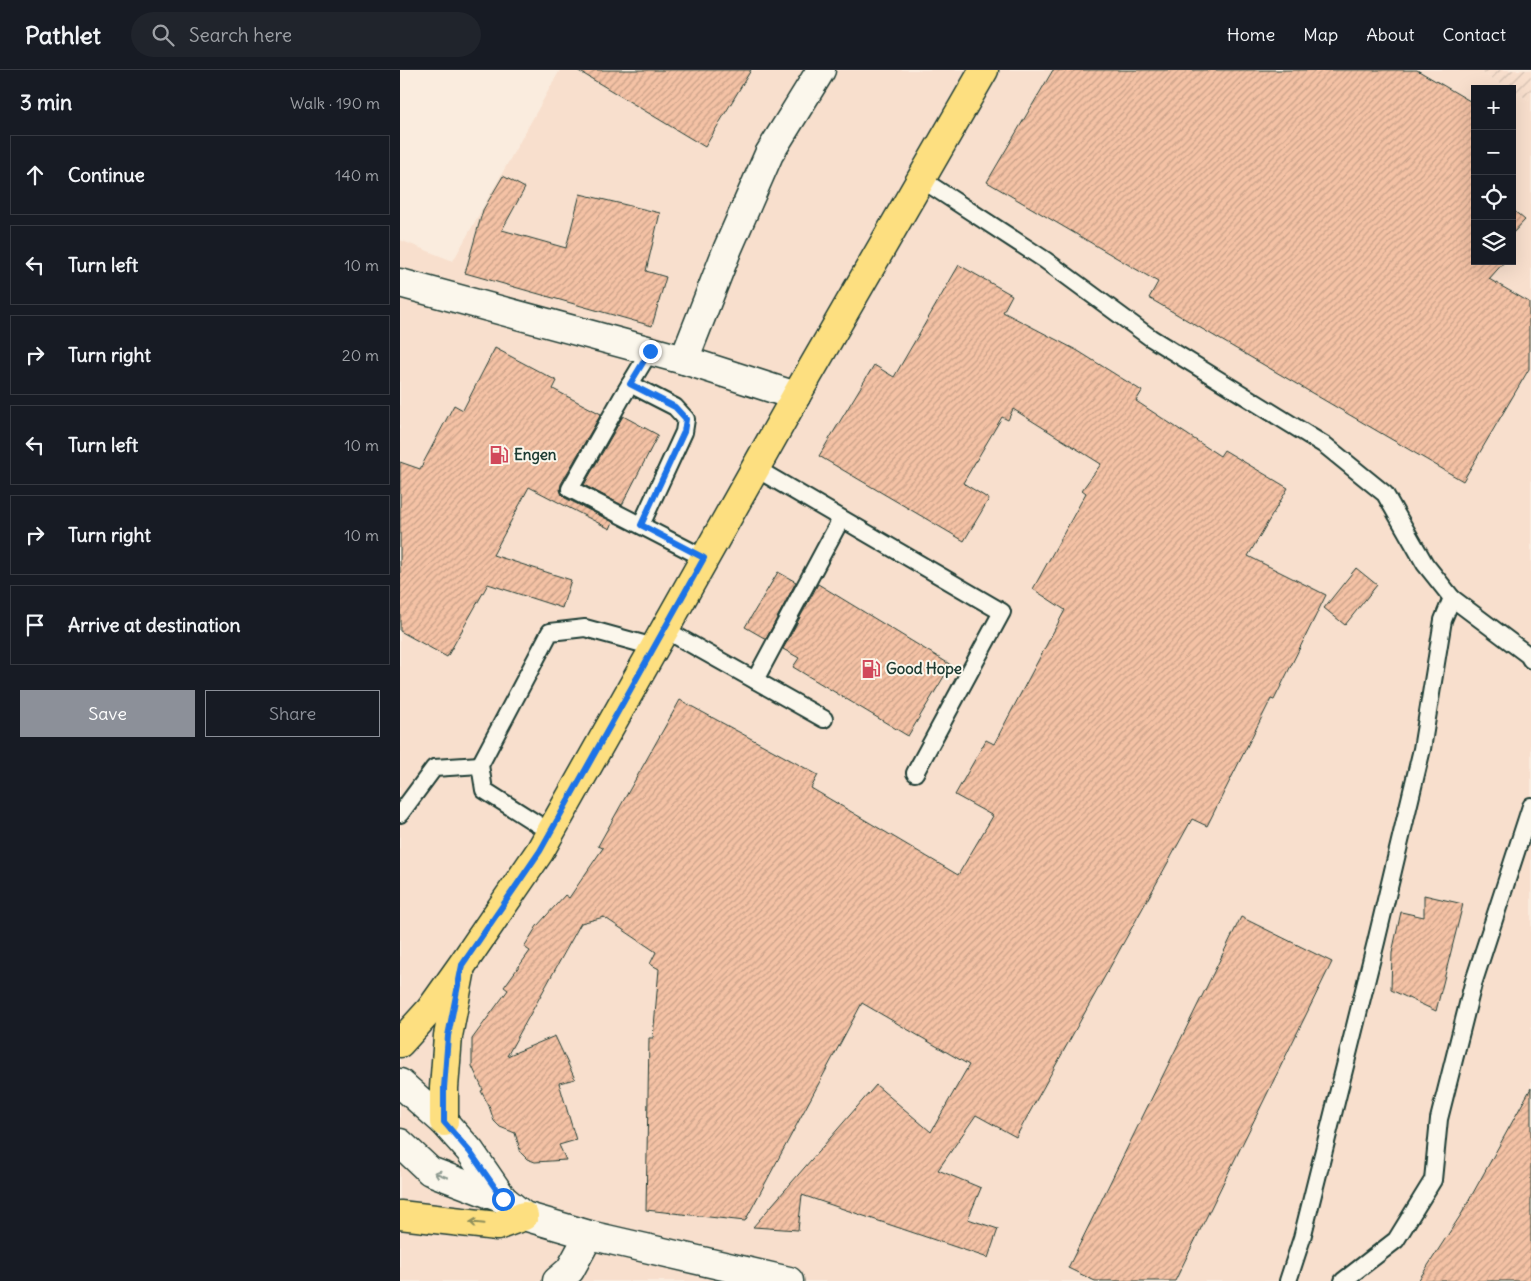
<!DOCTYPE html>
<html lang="en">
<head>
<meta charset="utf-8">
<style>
  :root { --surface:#171b24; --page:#20242c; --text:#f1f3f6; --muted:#9ea1a6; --line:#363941; --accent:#8c9099 }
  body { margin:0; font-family:Delius,sans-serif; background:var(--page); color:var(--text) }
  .controls { position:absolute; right:15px; top:15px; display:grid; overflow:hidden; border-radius:0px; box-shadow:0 5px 20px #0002 }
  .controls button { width:45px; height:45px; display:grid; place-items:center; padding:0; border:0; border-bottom:1px solid var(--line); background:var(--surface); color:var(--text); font:25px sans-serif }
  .stop { position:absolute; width:15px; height:15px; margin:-11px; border:4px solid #1a73e8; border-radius:50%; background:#fff }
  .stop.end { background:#1a73e8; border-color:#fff; box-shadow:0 1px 5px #0008 }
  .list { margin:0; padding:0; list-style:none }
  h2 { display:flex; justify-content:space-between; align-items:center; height:65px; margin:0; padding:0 20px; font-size:21px }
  h2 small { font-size:16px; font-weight:400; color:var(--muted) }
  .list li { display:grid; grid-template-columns:32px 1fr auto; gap:15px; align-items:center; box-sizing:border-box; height:80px; margin:0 10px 10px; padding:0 10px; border:1px solid var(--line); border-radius:0px }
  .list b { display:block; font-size:19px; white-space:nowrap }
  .list em { font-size:16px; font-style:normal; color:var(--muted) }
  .actions { display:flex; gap:10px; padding:15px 20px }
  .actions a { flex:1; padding:11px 0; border:1px solid var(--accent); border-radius:0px; text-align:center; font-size:18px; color:var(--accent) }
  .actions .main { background:var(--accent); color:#fff }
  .icon { flex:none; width:28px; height:28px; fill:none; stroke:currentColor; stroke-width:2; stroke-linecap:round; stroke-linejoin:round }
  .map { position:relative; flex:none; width:1131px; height:1211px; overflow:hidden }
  header { display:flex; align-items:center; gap:30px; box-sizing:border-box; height:70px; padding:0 25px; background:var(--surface); border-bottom:1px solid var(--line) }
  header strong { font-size:24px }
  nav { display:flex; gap:28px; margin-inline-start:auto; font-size:18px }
  .search { width:350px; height:45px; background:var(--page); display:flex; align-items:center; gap:12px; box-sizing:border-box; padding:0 18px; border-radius:28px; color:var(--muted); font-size:19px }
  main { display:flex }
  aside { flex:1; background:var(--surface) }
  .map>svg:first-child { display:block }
  .built { fill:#f8dfcd }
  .industrial { fill:url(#industrial-furrows) }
  .building { fill:url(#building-hatch); stroke:#1f3d34 }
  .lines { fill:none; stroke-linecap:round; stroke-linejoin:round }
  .service-casing { stroke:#1f3d34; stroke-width:20 }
  .minor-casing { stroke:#1f3d34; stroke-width:31 }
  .secondary-casing { stroke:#1f3d34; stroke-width:31 }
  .primary-casing { stroke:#1f3d34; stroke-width:31 }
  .service { stroke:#fbf7ec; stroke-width:16 }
  .minor { stroke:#fbf7ec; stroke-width:28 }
  .secondary { stroke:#fbf7ec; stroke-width:28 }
  .primary { stroke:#fddf80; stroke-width:28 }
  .oneway { stroke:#8d9a90 }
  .oneway2 { stroke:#8e8e5a }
  .route { stroke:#1a73e8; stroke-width:6 }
  .labels { text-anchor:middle; stroke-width:4; stroke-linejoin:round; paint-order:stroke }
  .poi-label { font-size:15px; font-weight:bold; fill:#1f3d34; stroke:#fbf7ec; text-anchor:start }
</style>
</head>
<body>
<header>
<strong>Pathlet</strong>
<div class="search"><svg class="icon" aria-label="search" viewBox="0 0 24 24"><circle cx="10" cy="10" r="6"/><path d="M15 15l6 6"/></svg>Search here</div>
<nav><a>Home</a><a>Map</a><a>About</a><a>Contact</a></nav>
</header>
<main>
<aside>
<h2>3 min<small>Walk · 190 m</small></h2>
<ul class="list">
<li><svg class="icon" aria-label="ahead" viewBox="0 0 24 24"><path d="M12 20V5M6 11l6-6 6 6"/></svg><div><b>Continue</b></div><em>140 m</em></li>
<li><svg class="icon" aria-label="left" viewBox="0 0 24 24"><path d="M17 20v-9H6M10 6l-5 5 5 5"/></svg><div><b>Turn left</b></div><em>10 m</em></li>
<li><svg class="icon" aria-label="right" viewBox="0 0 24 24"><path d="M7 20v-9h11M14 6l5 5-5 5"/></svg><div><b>Turn right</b></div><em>20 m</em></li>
<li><svg class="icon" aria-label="left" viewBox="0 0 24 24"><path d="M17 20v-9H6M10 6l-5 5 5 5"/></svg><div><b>Turn left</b></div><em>10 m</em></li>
<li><svg class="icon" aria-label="right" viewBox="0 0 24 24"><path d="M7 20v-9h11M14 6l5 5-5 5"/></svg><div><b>Turn right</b></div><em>10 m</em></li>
<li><svg class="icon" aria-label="arrive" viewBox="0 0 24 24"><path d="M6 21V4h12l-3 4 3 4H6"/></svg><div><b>Arrive at destination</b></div></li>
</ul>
<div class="actions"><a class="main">Save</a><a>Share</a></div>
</aside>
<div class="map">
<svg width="1131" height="1211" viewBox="0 0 1131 1211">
  <defs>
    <pattern id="industrial-furrows" width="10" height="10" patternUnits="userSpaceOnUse" patternTransform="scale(1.25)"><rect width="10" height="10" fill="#f8dfcd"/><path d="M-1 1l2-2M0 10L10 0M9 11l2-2" fill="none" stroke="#d4c0b1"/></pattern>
    <pattern id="building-hatch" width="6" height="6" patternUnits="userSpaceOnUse" patternTransform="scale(1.25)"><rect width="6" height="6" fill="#f5c2a5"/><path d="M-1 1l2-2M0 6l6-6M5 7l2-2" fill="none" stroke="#c69f87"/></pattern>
  </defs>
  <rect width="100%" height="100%" fill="#faecde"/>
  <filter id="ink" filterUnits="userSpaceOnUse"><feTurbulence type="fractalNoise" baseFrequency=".02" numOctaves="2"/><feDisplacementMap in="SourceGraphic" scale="10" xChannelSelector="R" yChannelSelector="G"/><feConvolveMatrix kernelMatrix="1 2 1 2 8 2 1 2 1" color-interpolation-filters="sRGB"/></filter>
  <g filter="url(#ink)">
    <path class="built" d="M160 0H1078L1110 19H1075V191H1112V20L1131 31V1211H0V170L53 191Z"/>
    <path class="industrial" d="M1078 0H1131V31L1112 20V19H1110Z"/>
    <g class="building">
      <path d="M177 0H351L305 77Z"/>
      <path d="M653 0H1017L1075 34V191H1105L1089 209 1129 232V299L1063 411 749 228 758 212 587 112Z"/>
      <path d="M103 106 125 118 102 160 166 178 180 124 260 143 246 201 266 207 252 256 65 203 83 140Z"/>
      <path d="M1112 139 1125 150 1112 164Z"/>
      <path d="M559 195 612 225 603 242 678 281 742 321 736 331 820 386 824 380 888 418 848 486 926 525 874 630 871 629 807 756 792 749 616 1067 576 1045 538 1100 581 1118 568 1149 598 1159 588 1188 402 1125 398 1160 353 1157 476 1015 531 1062 569 995 462 933 345 1151 246 1140 249 968H253L259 899 250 894 256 882 204 847 181 853 107 986 155 966 175 1009 159 1013 176 1070 159 1075 166 1090 135 1092 127 1089 121 1083 115 1063 100 1057 94 1051 89 1036 81 1021 83 1020 72 996V969L108 920 104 917 130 881 124 877 137 856 165 825 169 828 203 778 198 776 280 630 418 705 411 718 558 805 593 746 555 725 586 670 594 674 665 540 633 519 686 423 682 420 701 394 613 339 608 350 602 347 563 413 589 429 564 471 419 386 474 295 494 307Z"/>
      <path d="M95 278 157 311 153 319 201 344 161 414 160 420 162 425 165 428 213 452 210 459 129 417 93 485 171 510 162 538 88 514 47 587 0 561V392L20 399 54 335 63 340Z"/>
      <path d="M223 346 258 365 222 435 184 415Z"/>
      <path d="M956 498 977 515 945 555 924 538Z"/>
      <path d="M378 502 396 512 366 569 345 557Z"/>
      <path d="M418 514 551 595 508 666 393 597 399 588 383 579Z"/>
      <path d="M1024 825 1063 834 1036 941 991 920 992 883 1001 842 1024 847Z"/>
      <path d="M841 847 932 892 775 1211H695L668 1198Z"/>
      <path d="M1131 1018V1211H1018L1062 1143Z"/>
    </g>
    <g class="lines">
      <g class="service-casing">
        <g id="service">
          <path d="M521 109 645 190 751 268 926 376 985 424 1025 494 1052 528 1128 585 1131 590"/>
          <path d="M250 281 221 329 170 419 304 488"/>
          <path d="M230 314 275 337 286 349 284 362 241 455"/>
          <path d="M355 398 602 542 515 703"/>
          <path d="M264 559 424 649"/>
          <path d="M355 610 441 449"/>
          <path d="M0 744 34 698 80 695"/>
          <path d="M150 762 84 720 80 695 150 562 185 558 254 577"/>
          <path d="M888 1211 902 1168 976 872 1022 679 1043 550 1052 528"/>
          <path d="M943 1211 996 1170 1033 1110 1039 1049 1073 914 1131 736"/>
        </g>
      </g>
      <g class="minor-casing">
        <g id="minor">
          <path d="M0 213 284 290 396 326"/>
          <path d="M284 290 328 178 369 84 421 0"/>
          <path d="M157 1211 170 1200 189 1165"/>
        </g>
      </g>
      <g class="secondary-casing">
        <g id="secondary">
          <path d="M0 1013 44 1052 70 1081 103 1129 124 1146 189 1165 389 1211"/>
          <path d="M0 1073 30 1101 103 1129"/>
        </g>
      </g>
      <g class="primary-casing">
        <g id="primary">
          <path d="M0 973 30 940 62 895 140 781 396 326 584 0"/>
          <path d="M44 1052V1018L48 966 60 904"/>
          <path d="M0 1145 97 1156 124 1146"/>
        </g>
      </g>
      <use href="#service" class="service"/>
      <use href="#minor" class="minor"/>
      <use href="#secondary" class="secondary"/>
      <use href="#primary" class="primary"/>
    </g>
    <defs><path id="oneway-shaft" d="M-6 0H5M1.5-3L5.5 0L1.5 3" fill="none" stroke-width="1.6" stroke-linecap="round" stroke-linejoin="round" transform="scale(1.25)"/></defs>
    <use class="oneway" href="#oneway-shaft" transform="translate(41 1105) rotate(-159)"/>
    <use class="oneway2" href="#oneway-shaft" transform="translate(77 1153) rotate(-174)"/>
  </g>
  <g class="lines" filter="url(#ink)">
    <path class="route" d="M103 1129 70 1082 44 1052V1018L48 966 62 895 140 781 304 488 241 455 284 362 286 349 275 337 230 314 250 281"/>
  </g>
  <defs>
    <g id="fuel-bare" transform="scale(1.5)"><path d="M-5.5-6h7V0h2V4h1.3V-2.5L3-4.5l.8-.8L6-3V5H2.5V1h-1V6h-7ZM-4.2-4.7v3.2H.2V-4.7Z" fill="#d1495b" stroke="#fbf7ec" stroke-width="2.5" paint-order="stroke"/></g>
  </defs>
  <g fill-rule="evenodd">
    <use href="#fuel-bare" x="99" y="385"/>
    <use href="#fuel-bare" x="471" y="599"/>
  </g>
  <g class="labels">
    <g class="poi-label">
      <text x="114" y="390">Engen</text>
      <text x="486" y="604">Good Hope</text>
    </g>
  </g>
</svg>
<div class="controls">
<button>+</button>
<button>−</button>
<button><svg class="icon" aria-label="locate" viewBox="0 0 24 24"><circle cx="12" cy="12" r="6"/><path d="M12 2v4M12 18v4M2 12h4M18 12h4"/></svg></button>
<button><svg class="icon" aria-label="layers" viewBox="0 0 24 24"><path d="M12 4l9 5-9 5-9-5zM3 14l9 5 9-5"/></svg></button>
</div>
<div class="stop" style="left:103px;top:1129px"></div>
<div class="stop end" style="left:250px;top:281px"></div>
</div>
</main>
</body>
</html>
